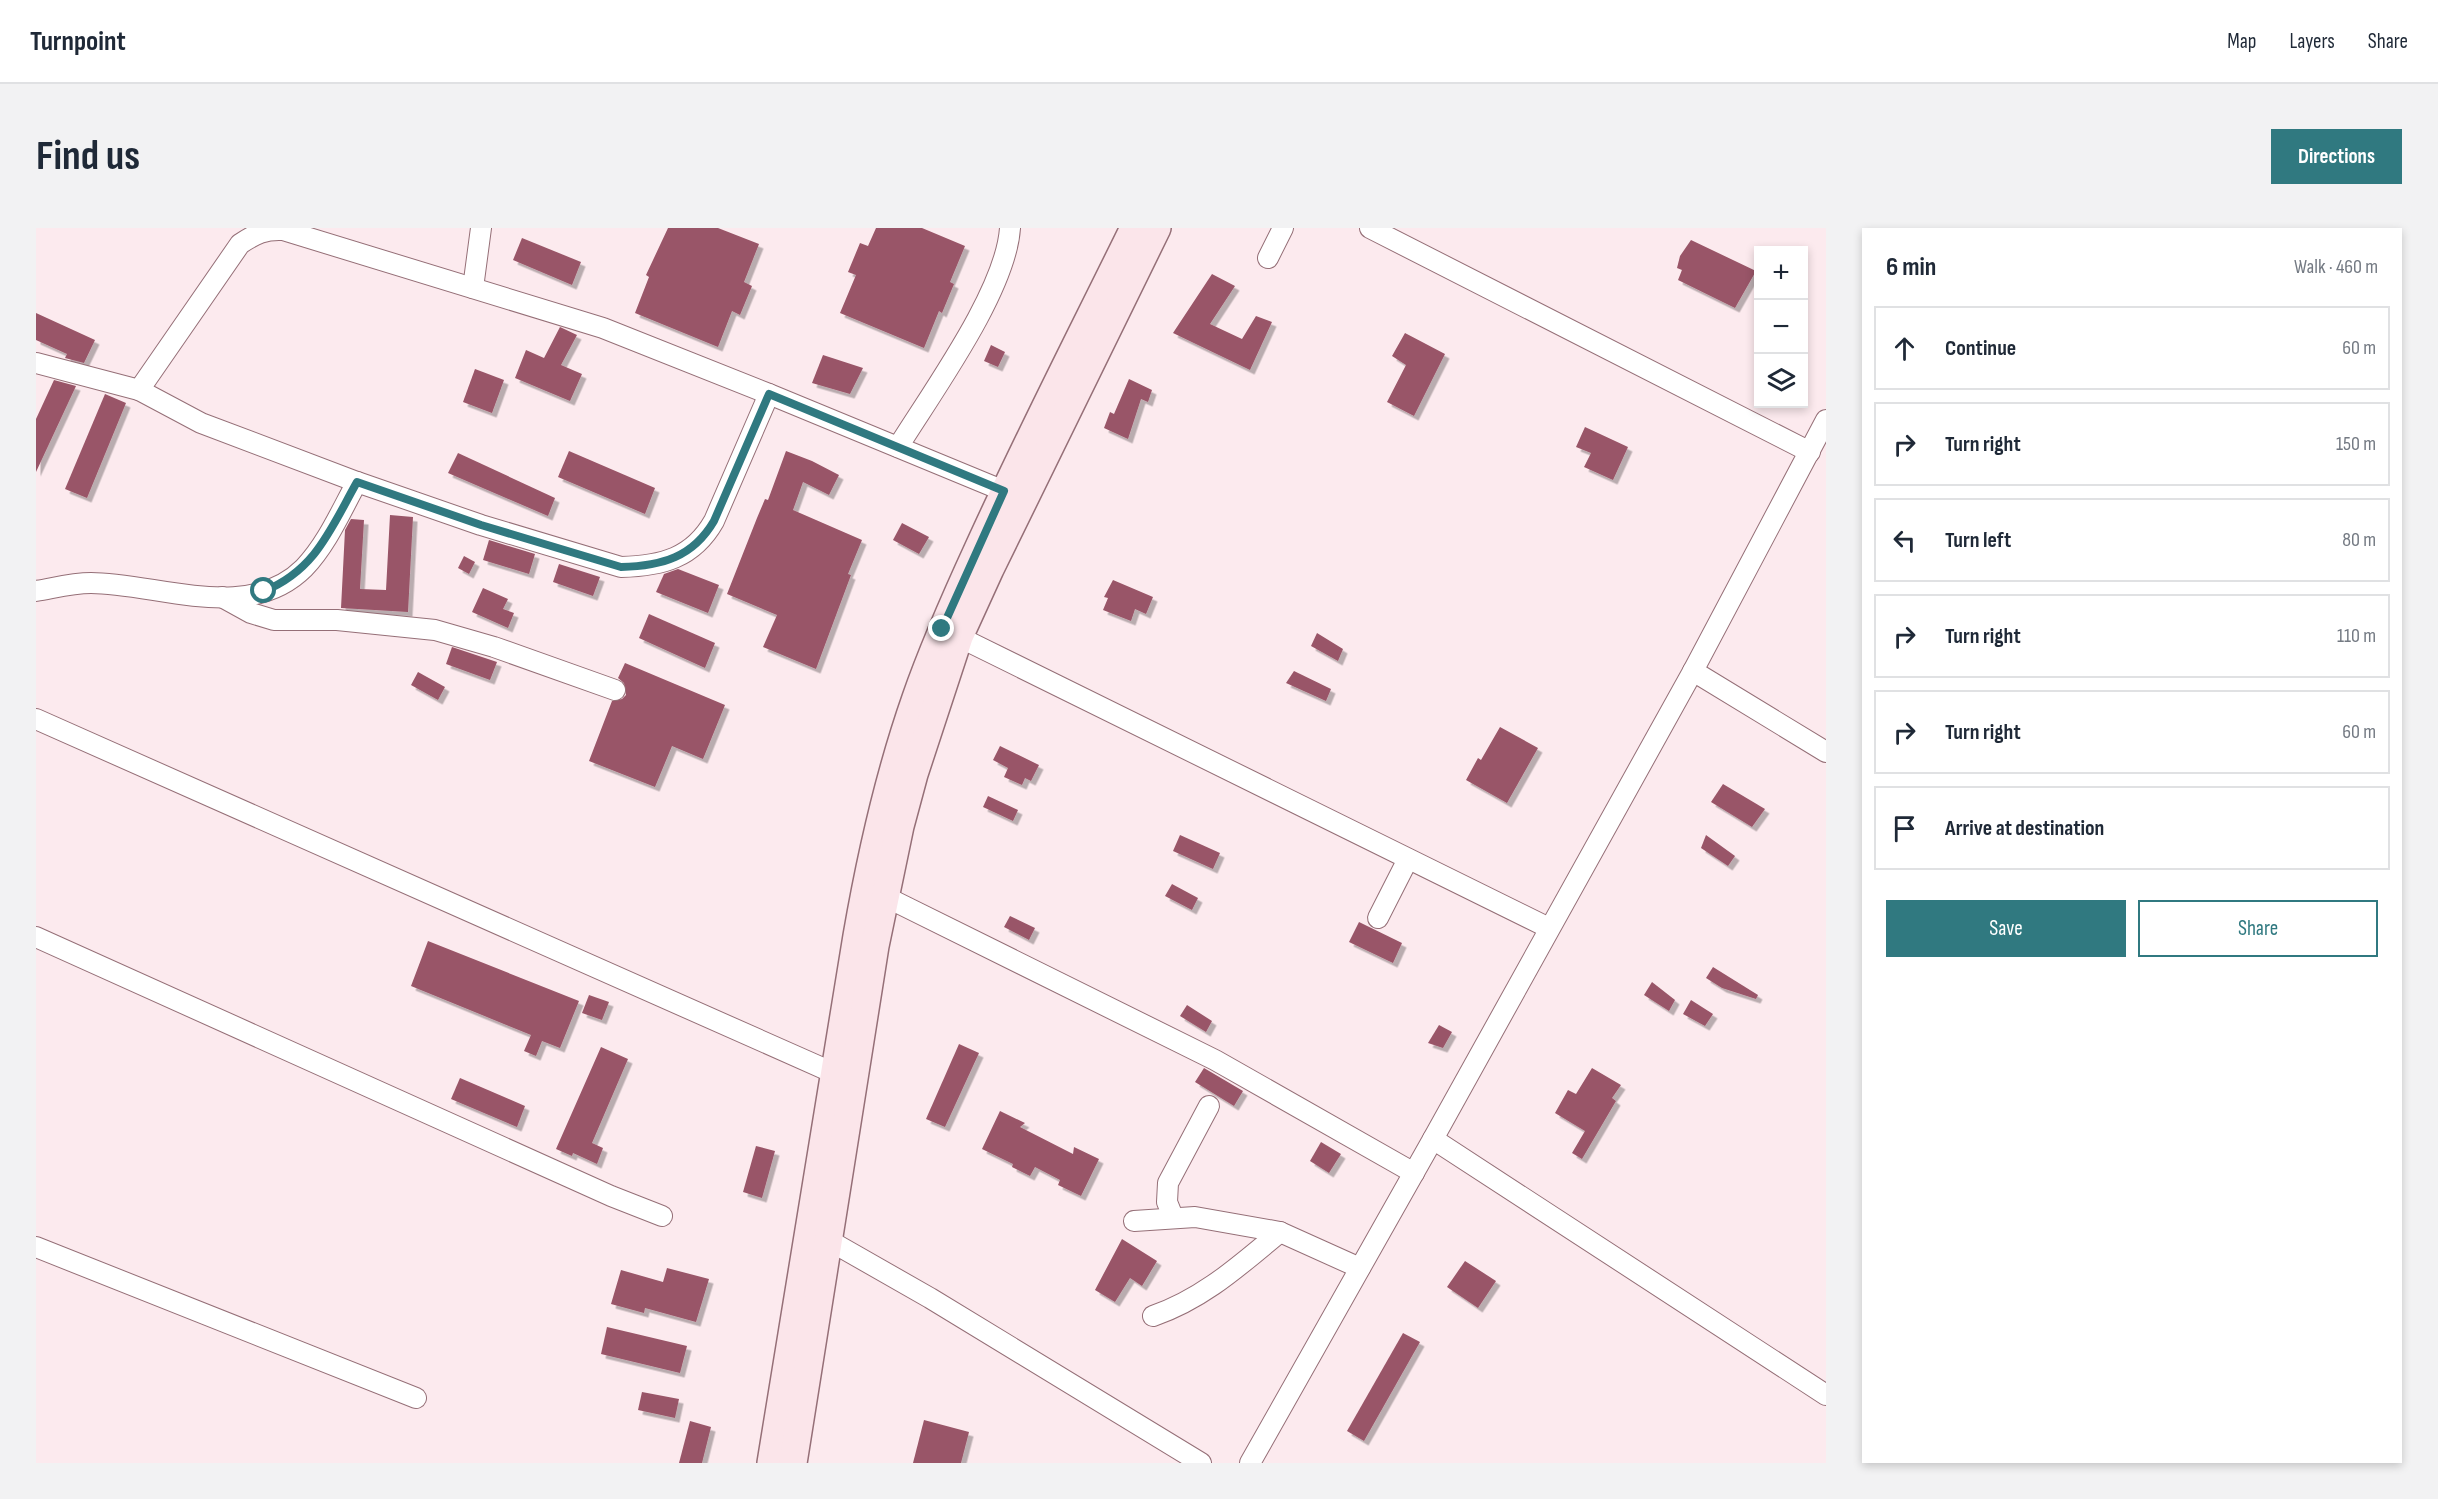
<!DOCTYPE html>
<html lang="en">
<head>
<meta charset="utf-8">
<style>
  :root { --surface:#fff; --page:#f2f2f3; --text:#1f2937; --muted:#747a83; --line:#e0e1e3; --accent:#307980 }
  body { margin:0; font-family:"Sofia Sans Condensed",sans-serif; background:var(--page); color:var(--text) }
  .controls { position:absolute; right:18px; top:18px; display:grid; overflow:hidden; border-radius:0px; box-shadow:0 3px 9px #0003 }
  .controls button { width:54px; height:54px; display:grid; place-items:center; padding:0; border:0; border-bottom:2px solid var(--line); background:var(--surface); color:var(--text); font:30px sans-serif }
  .stop { position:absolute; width:18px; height:18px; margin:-14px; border:4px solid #307980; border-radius:50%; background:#fff }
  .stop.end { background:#307980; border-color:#fff; box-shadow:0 2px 6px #0008 }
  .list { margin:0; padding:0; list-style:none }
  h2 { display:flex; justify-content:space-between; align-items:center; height:78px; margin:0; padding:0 24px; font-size:26px }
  h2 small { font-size:20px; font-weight:400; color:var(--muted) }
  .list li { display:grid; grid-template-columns:39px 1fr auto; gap:18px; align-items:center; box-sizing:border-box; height:84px; margin:0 12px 12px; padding:0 12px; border:2px solid var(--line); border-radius:0px }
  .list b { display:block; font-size:22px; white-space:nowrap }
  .list em { font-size:20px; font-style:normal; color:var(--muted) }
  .actions { display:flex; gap:12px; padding:18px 24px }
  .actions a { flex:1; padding:14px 0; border:2px solid var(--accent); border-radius:0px; text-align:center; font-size:21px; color:var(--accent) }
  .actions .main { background:var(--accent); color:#fff }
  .icon { flex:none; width:33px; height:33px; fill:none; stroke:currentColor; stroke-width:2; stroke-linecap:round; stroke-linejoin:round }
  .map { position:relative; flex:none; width:1790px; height:1235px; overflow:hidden; border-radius:0px }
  header { display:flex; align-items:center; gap:36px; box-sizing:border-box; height:84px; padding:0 30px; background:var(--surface); border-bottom:2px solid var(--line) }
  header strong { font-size:28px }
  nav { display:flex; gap:33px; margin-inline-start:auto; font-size:21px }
  .intro { display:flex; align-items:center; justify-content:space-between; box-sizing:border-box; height:144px; padding:0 36px }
  h1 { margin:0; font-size:42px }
  .button { padding:15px 27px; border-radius:0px; background:var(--accent); color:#fff; font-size:21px; font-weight:700 }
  main { display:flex; gap:36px; padding:0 36px }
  aside { flex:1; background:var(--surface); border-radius:0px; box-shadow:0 3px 9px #0003 }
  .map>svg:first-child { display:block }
  .building { fill:#995567; filter:url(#shadow) }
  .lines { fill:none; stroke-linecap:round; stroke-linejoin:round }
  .minor-casing { stroke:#956f77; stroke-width:22 }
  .secondary-casing { stroke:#956f77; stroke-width:30 }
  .minor { stroke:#fff; stroke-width:20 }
  .secondary { stroke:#fbe5ea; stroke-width:27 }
  .route { stroke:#307980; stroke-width:8 }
</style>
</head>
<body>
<header>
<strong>Turnpoint</strong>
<nav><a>Map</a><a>Layers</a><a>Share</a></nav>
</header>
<div class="intro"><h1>Find us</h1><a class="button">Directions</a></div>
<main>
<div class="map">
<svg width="1790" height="1235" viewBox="0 0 1790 1235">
  <defs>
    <filter id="shadow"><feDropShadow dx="4.5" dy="4.5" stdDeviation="0" flood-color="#0004"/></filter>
  </defs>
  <rect width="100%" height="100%" fill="#fceaee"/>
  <g class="building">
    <path d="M632 0H682L723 16 708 54 716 58 704 87 696 83 682 119 599 85 613 49 610 47Z"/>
    <path d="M840 0H886L929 18 914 54 918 56 906 85 903 83 888 120 804 85 820 47 812 44 824 15 832 18Z"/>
    <path d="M486 10 545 34 536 57 477 32Z"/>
    <path d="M1655 12 1720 43 1699 80 1642 52 1646 42 1641 40 1644 28Z"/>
    <path d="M1176 46 1199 58 1174 96 1206 111 1220 88 1236 94 1214 142 1137 105Z"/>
    <path d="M0 85 59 112 48 135 29 130 31 126 0 112Z"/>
    <path d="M524 99 541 107 525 137 546 146 534 173 479 150 490 122 508 130Z"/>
    <path d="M1369 105 1409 126 1378 188 1351 174 1370 137 1356 128Z"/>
    <path d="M955 117 969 124 962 139 948 133Z"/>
    <path d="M787 127 827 140 814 166 776 155Z"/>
    <path d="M439 141 468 152 456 185 427 174Z"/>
    <path d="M1093 151 1116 162 1112 174 1105 171 1092 211 1068 200 1074 184 1078 186Z"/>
    <path d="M18 152 40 158 0 244V191Z"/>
    <path d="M69 166 90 175 51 270 29 261Z"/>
    <path d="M1549 199 1592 219 1577 252 1548 239 1555 225 1540 219Z"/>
    <path d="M533 223 619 260 609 286 522 249Z"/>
    <path d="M750 223 776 233 803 247 793 267 767 254 757 282 826 312 812 346 815 347 780 441 727 419 741 387 691 366 721 290 729 271 732 272Z"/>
    <path d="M422 225 519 270 512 288 412 245Z"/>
    <path d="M354 287 377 289 372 384 305 380 309 302 315 291 328 292 324 361 350 362Z"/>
    <path d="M866 295 893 309 883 326 857 312Z"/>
    <path d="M453 312 499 326 493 346 447 332Z"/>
    <path d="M428 328 439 334 433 346 422 340Z"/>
    <path d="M523 336 564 349 557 368 517 354Z"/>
    <path d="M642 341 683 357 672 385 620 364 628 346Z"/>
    <path d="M1077 352 1117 369 1110 386 1099 381 1095 393 1067 382 1072 370 1068 369Z"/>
    <path d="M447 360 472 371 467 381 478 385 472 400 436 384Z"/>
    <path d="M613 386 679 415 669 440 603 410Z"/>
    <path d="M1281 405 1307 421 1302 433 1275 418Z"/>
    <path d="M416 419 461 434 454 452 410 436Z"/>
    <path d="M589 435 689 477 667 531 636 518 619 559 553 533 576 473 586 471 590 467 588 455 582 450Z"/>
    <path d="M1258 443 1295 461 1290 473 1250 455Z"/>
    <path d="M382 444 409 459 402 472 375 457Z"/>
    <path d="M1464 499 1502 520 1471 575 1430 552 1442 530 1445 532Z"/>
    <path d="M964 518 1003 537 995 553 989 550 986 557 968 549 972 540 957 532Z"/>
    <path d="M1687 556 1729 581 1716 599 1675 574Z"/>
    <path d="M952 568 982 582 977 593 947 579Z"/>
    <path d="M1144 607 1184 625 1177 641 1137 623Z"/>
    <path d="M1670 607 1699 628 1692 638 1665 620Z"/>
    <path d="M1136 656 1162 670 1156 682 1129 668Z"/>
    <path d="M974 688 999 700 993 712 968 699Z"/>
    <path d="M1323 694 1366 715 1357 735 1313 714Z"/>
    <path d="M392 713 543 773 524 820 506 813 500 828 488 823 495 807 375 758Z"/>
    <path d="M1677 739 1722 767 1720 771 1686 760 1670 750Z"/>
    <path d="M1616 754 1639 772 1633 783 1608 767Z"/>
    <path d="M553 767 573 774 566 792 546 785Z"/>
    <path d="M1655 772 1677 786 1669 798 1647 786Z"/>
    <path d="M1151 777 1176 793 1170 804 1144 788Z"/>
    <path d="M1403 797 1416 804 1407 820 1392 815Z"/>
    <path d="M923 816 943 825 909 899 890 891Z"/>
    <path d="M565 819 592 831 556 915 567 920 561 936 537 925 536 928 520 921Z"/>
    <path d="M1168 840 1207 863 1198 878 1159 854Z"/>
    <path d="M1556 840 1585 857 1576 870 1580 873 1546 931 1536 925 1549 903 1519 885 1532 862 1540 866Z"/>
    <path d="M424 850 489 878 481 899 415 871Z"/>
    <path d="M964 883 989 895 984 899 1037 926 1038 919 1063 931 1045 968 1022 957 1024 952 999 939 994 948 976 939 977 936 946 921Z"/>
    <path d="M1285 914 1305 926 1293 945 1274 933Z"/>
    <path d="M720 918 739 923 726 970 707 964Z"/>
    <path d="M1086 1011 1121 1033 1106 1058 1094 1050 1079 1074 1059 1062Z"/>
    <path d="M1429 1033 1460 1053 1442 1080 1411 1059Z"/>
    <path d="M631 1040 673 1051 660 1094 609 1080 608 1085 575 1076 585 1042 627 1054Z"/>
    <path d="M571 1099 651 1118 644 1145 565 1126Z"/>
    <path d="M1367 1105 1384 1114 1328 1213 1311 1203Z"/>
    <path d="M606 1164 643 1171 639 1190 602 1182Z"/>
    <path d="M888 1192 933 1204 925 1235H877Z"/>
    <path d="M654 1193 675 1199 666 1235H643Z"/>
  </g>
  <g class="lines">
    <g class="minor-casing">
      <g id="minor">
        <path d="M1334 0 1774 224"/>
        <path d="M1232 30 1247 0"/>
        <path d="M437 60 445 0"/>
        <path d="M0 135 103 162 204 16C219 6 229 1 247 2L567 100 733 166 968 263"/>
        <path d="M103 162 165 195 321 254 445 297 585 339C626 338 657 330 678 293L733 166"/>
        <path d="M862 219C896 164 970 63 974 0"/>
        <path d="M0 363C18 360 36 355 55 355 121 355 212 396 268 340 291 316 305 283 321 254"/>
        <path d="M186 369 215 385 238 392H301L399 402 458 419 579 462"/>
        <path d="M923 409 1513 700"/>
        <path d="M1657 443 1790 524"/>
        <path d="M0 491 809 850"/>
        <path d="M848 668 1179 832 1378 945"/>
        <path d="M1342 690 1372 631"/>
        <path d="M0 709 575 968 626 988"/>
        <path d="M1397 911 1790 1167"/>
        <path d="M1137 989 1131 974 1132 955 1173 878"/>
        <path d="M1098 993 1159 989 1244 1004 1324 1040"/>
        <path d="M794 1013 894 1070 1165 1235"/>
        <path d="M0 1019 380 1170"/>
        <path d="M1117 1088C1167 1071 1204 1037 1244 1004"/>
        <path d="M1214 1235 1397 911 1657 443 1790 192"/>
      </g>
    </g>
    <g class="secondary-casing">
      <g id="secondary">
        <path d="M735 1235 821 708C835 627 853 547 880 470 898 418 920 369 943 319 992 211 1046 106 1098 0"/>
        <path d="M757 1235 839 718 864 598 878 546 923 409 954 341 1121 0"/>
      </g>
    </g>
    <use href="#minor" class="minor"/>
    <use href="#secondary" class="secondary"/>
  </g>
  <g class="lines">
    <path class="route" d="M228 363C280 342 295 300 321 254L445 297 585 339C626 338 657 329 678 293L733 166 968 263 906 401"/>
  </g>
</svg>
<div class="controls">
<button>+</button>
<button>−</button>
<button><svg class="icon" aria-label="layers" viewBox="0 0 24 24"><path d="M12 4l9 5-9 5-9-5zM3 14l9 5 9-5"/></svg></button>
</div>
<div class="stop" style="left:228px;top:363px"></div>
<div class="stop end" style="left:906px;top:401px"></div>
</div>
<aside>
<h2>6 min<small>Walk · 460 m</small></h2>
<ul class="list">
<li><svg class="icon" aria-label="ahead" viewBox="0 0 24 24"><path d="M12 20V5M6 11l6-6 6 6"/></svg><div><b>Continue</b></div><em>60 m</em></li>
<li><svg class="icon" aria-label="right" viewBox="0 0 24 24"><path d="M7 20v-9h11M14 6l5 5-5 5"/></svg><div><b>Turn right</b></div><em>150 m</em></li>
<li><svg class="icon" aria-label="left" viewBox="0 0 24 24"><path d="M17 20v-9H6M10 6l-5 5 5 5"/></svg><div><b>Turn left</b></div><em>80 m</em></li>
<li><svg class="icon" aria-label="right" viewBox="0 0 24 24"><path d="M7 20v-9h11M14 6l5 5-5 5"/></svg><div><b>Turn right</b></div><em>110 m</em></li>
<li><svg class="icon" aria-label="right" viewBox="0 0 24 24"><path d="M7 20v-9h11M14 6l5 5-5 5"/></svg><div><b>Turn right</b></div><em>60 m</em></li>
<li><svg class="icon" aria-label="arrive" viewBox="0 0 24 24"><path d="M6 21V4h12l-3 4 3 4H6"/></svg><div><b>Arrive at destination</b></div></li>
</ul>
<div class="actions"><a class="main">Save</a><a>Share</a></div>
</aside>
</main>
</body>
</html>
